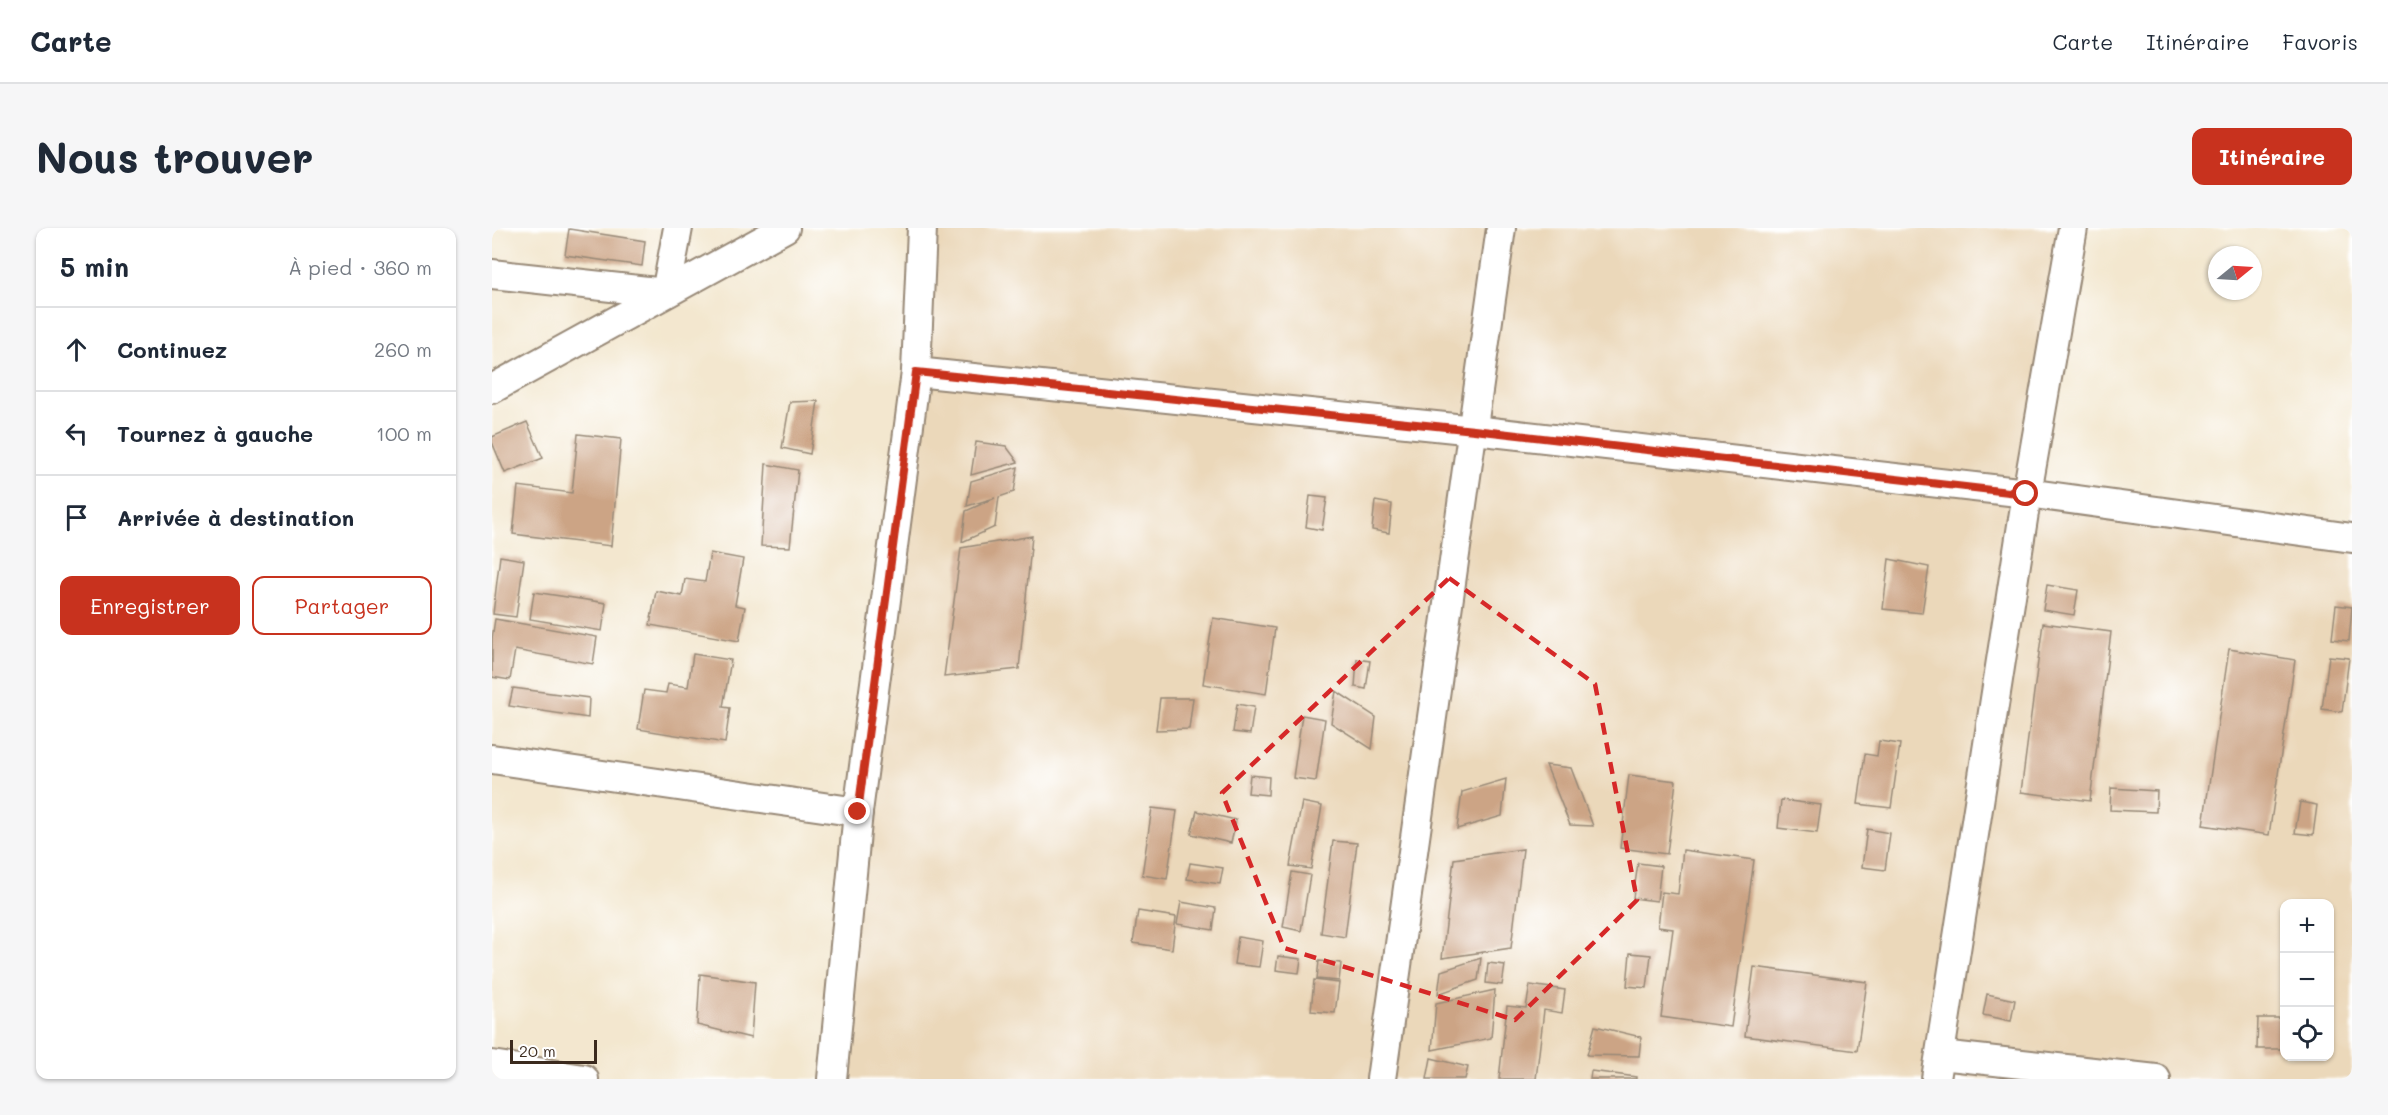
<!DOCTYPE html>
<html lang="fr">
<head>
<meta charset="utf-8">
<style>
  :root { --surface:#fff; --page:#f6f6f7; --text:#1f2937; --muted:#747a83; --line:#e0e1e3; --accent:#c8321e }
  body { margin:0; font-family:Mali,sans-serif; background:var(--page); color:var(--text) }
  .controls { position:absolute; right:18px; bottom:18px; display:grid; overflow:hidden; border-radius:12px; box-shadow:0 2px 4px #0004 }
  .controls button { width:54px; height:54px; display:grid; place-items:center; padding:0; border:0; border-bottom:2px solid var(--line); background:var(--surface); color:var(--text); font:30px sans-serif }
  .compass { position:absolute; left:1716px; top:18px; width:54px; height:54px; border-radius:50%; background:var(--surface); box-shadow:0 2px 4px #0004; rotate:72deg }
  .scale { position:absolute; left:18px; bottom:15px; width:87px; box-sizing:border-box; padding-left:6px; border:3px solid #3b2a1e; border-top:0; font-size:16px; line-height:21px; white-space:nowrap; color:#3b2a1e; -webkit-text-stroke:4px #fff; paint-order:stroke }
  .stop { position:absolute; width:18px; height:18px; margin:-14px; border:4px solid #c8321e; border-radius:50%; background:#fff }
  .stop.end { background:#c8321e; border-color:#fff; box-shadow:0 2px 6px #0008 }
  .list { margin:0; padding:0; list-style:none }
  h2 { display:flex; justify-content:space-between; align-items:center; height:78px; margin:0; padding:0 24px; font-size:26px }
  h2 small { font-size:20px; font-weight:400; color:var(--muted) }
  .list li { display:grid; grid-template-columns:39px 1fr auto; gap:18px; align-items:center; box-sizing:border-box; height:84px; padding:0 24px; border-top:2px solid var(--line) }
  .list b { display:block; font-size:22px; white-space:nowrap }
  .list em { font-size:20px; font-style:normal; color:var(--muted) }
  .actions { display:flex; gap:12px; padding:18px 24px }
  .actions a { flex:1; padding:14px 0; border:2px solid var(--accent); border-radius:12px; text-align:center; font-size:21px; color:var(--accent) }
  .actions .main { background:var(--accent); color:#fff }
  .icon { flex:none; width:33px; height:33px; fill:none; stroke:currentColor; stroke-width:2; stroke-linecap:round; stroke-linejoin:round }
  .map { position:relative; flex:none; width:1860px; height:851px; overflow:hidden; border-radius:12px }
  header { display:flex; align-items:center; gap:36px; box-sizing:border-box; height:84px; padding:0 30px; background:var(--surface); border-bottom:2px solid var(--line) }
  header strong { font-size:28px }
  nav { display:flex; gap:33px; margin-inline-start:auto; font-size:21px }
  .intro { display:flex; align-items:center; justify-content:space-between; box-sizing:border-box; height:144px; padding:0 36px }
  h1 { margin:0; font-size:42px }
  .button { padding:15px 27px; border-radius:12px; background:var(--accent); color:#fff; font-size:21px; font-weight:700 }
  main { display:flex; gap:36px; padding:0 36px }
  aside { flex:1; background:var(--surface); border-radius:12px; box-shadow:0 2px 4px #0004 }
  .map>svg:first-child { display:block }
  .built { fill:#ebd8ba; fill-rule:evenodd }
  .building { fill:#cca485 }
  .lines { fill:none; stroke-linecap:round; stroke-linejoin:round }
  .street-casing { stroke:#978876; stroke-width:32 }
  .street { stroke:#fff; stroke-width:28 }
  .route { stroke:#c8321e; stroke-width:8 }
  .marked { fill:none; stroke:#d62828; stroke-width:4.5; stroke-dasharray:12 8; stroke-linejoin:round }
</style>
</head>
<body>
<header>
<strong>Carte</strong>
<nav><a>Carte</a><a>Itinéraire</a><a>Favoris</a></nav>
</header>
<div class="intro"><h1>Nous trouver</h1><a class="button">Itinéraire</a></div>
<main>
<aside>
<h2>5 min<small>À pied · 360 m</small></h2>
<ul class="list">
<li><svg class="icon" aria-label="ahead" viewBox="0 0 24 24"><path d="M12 20V5M6 11l6-6 6 6"/></svg><div><b>Continuez</b></div><em>260 m</em></li>
<li><svg class="icon" aria-label="left" viewBox="0 0 24 24"><path d="M17 20v-9H6M10 6l-5 5 5 5"/></svg><div><b>Tournez à gauche</b></div><em>100 m</em></li>
<li><svg class="icon" aria-label="arrive" viewBox="0 0 24 24"><path d="M6 21V4h12l-3 4 3 4H6"/></svg><div><b>Arrivée à destination</b></div></li>
</ul>
<div class="actions"><a class="main">Enregistrer</a><a>Partager</a></div>
</aside>
<div class="map">
<svg width="1860" height="851" viewBox="0 0 1860 851">
  <rect width="100%" height="100%" fill="#fff"/>
  <filter id="ink" filterUnits="userSpaceOnUse"><feTurbulence type="fractalNoise" baseFrequency=".0167" numOctaves="2"/><feDisplacementMap in="SourceGraphic" scale="12" xChannelSelector="R" yChannelSelector="G"/><feConvolveMatrix kernelMatrix="1 2 1 2 8 2 1 2 1" color-interpolation-filters="sRGB"/></filter>
  <filter id="wash" filterUnits="userSpaceOnUse"><feTurbulence type="fractalNoise" baseFrequency=".008" numOctaves="4" result="noise"/><feDisplacementMap in="SourceGraphic" scale="24" xChannelSelector="R" yChannelSelector="G"/><feGaussianBlur stdDeviation="1.35" result="paint"/><feColorMatrix in="noise" values="0 0 0 0 0 0 0 0 0 0 0 0 0 0 0 0 0 1.4 0 .05"/><feComposite in="paint" operator="in"/></filter>
  <g filter="url(#wash)">
    <rect width="100%" height="100%" fill="#f3e7cf"/>
    <path class="built" d="M445 0H1581L1535 265 1860 310V851H340L424 144ZM1792 676H1838V828H1792Z"/>
    <g id="blocks">
      <g class="building">
        <path d="M77 1 153 13 150 38 73 27Z"/>
        <path d="M326 173 318 226 290 220 298 174Z"/>
        <path d="M35 194 51 230 13 245 0 214V209Z"/>
        <path d="M86 206 129 211 119 318 21 306 26 258 80 265Z"/>
        <path d="M484 214 514 218 526 234 479 247Z"/>
        <path d="M274 236 306 242 298 319 269 318Z"/>
        <path d="M526 239 522 264 507 269 503 299 470 314 474 283 503 270 475 278 479 253Z"/>
        <path d="M818 268 835 270 830 302 814 299Z"/>
        <path d="M883 273 900 276 897 305 880 302Z"/>
        <path d="M540 308 527 441 452 449 469 320Z"/>
        <path d="M218 325 251 331 243 377 253 379 247 413 158 397 164 363 190 368 193 351 213 354Z"/>
        <path d="M8 328 32 332 24 389 1 386Z"/>
        <path d="M1397 331 1437 339 1430 385 1391 381Z"/>
        <path d="M1555 357 1586 362 1582 387 1551 382Z"/>
        <path d="M42 364 114 375 110 403 38 391Z"/>
        <path d="M1844 377 1860 379 1857 413 1840 411Z"/>
        <path d="M721 390 783 400 774 466 711 456Z"/>
        <path d="M3 391 105 409 101 436 23 422 18 452 0 449V411Z"/>
        <path d="M1551 395 1619 404 1598 573 1529 564Z"/>
        <path d="M1737 421 1803 432 1777 607 1711 597Z"/>
        <path d="M201 426 239 432 231 479 238 480 233 515 146 501 152 462 174 465 176 456 196 459Z"/>
        <path d="M1837 428 1857 430 1850 484 1830 481Z"/>
        <path d="M865 431 878 433 874 461 863 459Z"/>
        <path d="M21 460 97 470 96 490 17 478Z"/>
        <path d="M844 463 884 489 880 521 839 495Z"/>
        <path d="M668 470H701L697 501 664 502Z"/>
        <path d="M745 476 762 479 758 506 741 504Z"/>
        <path d="M810 487 833 491 824 553 801 550Z"/>
        <path d="M1387 513 1408 516 1399 580 1366 576 1373 526 1385 528Z"/>
        <path d="M1054 537 1079 540 1101 598 1078 597Z"/>
        <path d="M758 547 777 549 776 567 756 565Z"/>
        <path d="M1137 547 1184 553 1175 626 1128 620Z"/>
        <path d="M1014 551 1010 588 965 601 970 564Z"/>
        <path d="M1619 560 1665 563 1664 584 1618 582Z"/>
        <path d="M1289 572 1329 577 1325 605 1286 600Z"/>
        <path d="M810 574 830 578 819 641 798 638Z"/>
        <path d="M1808 574 1825 577 1821 607 1803 605Z"/>
        <path d="M660 580 685 583 675 651 650 647Z"/>
        <path d="M705 583 744 592 739 615 699 606Z"/>
        <path d="M1375 601 1398 605 1393 642 1370 639Z"/>
        <path d="M841 613 865 615 853 709 829 705Z"/>
        <path d="M1031 621 1019 720 950 730 962 631Z"/>
        <path d="M1191 622 1262 632 1239 799 1169 789 1181 701 1166 699 1170 664 1186 666Z"/>
        <path d="M698 635 731 640 728 656 695 651Z"/>
        <path d="M1146 635 1169 638 1165 673 1141 670Z"/>
        <path d="M800 644 818 647 809 703 791 699Z"/>
        <path d="M689 674 724 680 721 702 685 696Z"/>
        <path d="M646 683 684 689 680 721 641 715Z"/>
        <path d="M746 709 771 713 767 739 742 736Z"/>
        <path d="M1138 725 1159 727 1155 760 1135 758Z"/>
        <path d="M786 728 809 731 807 745 784 742Z"/>
        <path d="M989 730 986 752 946 766 949 743Z"/>
        <path d="M827 733 849 735 847 753 825 751Z"/>
        <path d="M996 735 1013 737 1010 757 994 755Z"/>
        <path d="M1262 739 1375 754 1365 823 1253 808Z"/>
        <path d="M208 746 263 754 259 810 205 797Z"/>
        <path d="M822 752 847 755 843 785 819 783Z"/>
        <path d="M1038 757 1073 762 1070 785 1052 782 1044 851H1007L1015 778 1034 780Z"/>
        <path d="M1003 762 999 810 940 822 944 775Z"/>
        <path d="M1495 766 1523 772 1519 793 1491 787Z"/>
        <path d="M1766 790H1792V821H1765Z"/>
        <path d="M1103 798 1149 809 1147 828 1095 827Z"/>
        <path d="M939 830 976 839 973 851H935Z"/>
        <path d="M1099 843 1144 849V851H1098Z"/>
      </g>
    </g>
  </g>
  <g filter="url(#ink)">
    <use href="#blocks" fill-opacity="0" stroke="#978876" stroke-width="1.5"/>
    <g class="lines">
      <g class="street-casing">
        <g id="street">
          <path d="M0 46 174 65 186 0"/>
          <path d="M424 144 982 202 1535 265 1860 310"/>
          <path d="M0 161 293 0"/>
          <path d="M0 531 366 584"/>
          <path d="M1449 827 1664 851"/>
          <path d="M0 837 92 851"/>
          <path d="M340 851 366 584 424 144 430 0"/>
          <path d="M889 851 1009 0"/>
          <path d="M1444 851 1535 265 1581 0"/>
        </g>
      </g>
      <use href="#street" class="street"/>
    </g>
  </g>
  <g class="lines" filter="url(#ink)">
    <path class="route" d="M366 584 424 144 982 202 1534 266"/>
  </g>
  <path class="marked" d="M957 350 1103 456 1145 672 1023 792 792 720 730 565Z"/>
</svg>
<div class="controls">
<button>+</button>
<button>−</button>
<button><svg class="icon" aria-label="locate" viewBox="0 0 24 24"><circle cx="12" cy="12" r="6"/><path d="M12 2v4M12 18v4M2 12h4M18 12h4"/></svg></button>
</div>
<svg class="compass" viewBox="-18 -18 36 36"><path d="M0-13l5 13h-10z" fill="#e53935"/><path d="M0 13l5-13h-10z" fill="#747a83"/></svg>
<div class="scale">20 m</div>
<div class="stop" style="left:1534px;top:266px"></div>
<div class="stop end" style="left:366px;top:584px"></div>
</div>
</main>
</body>
</html>
